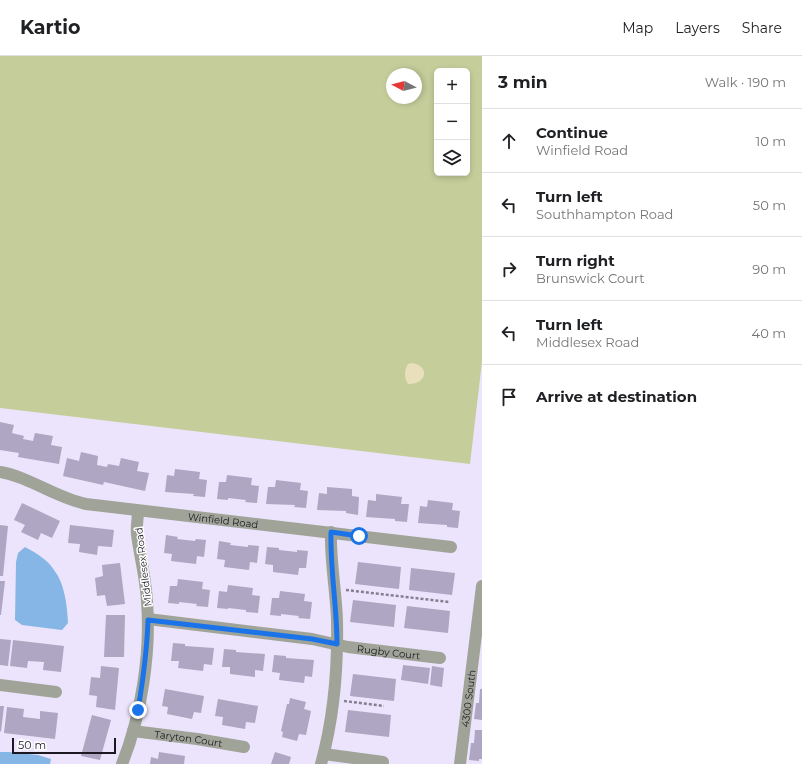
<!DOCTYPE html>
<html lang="en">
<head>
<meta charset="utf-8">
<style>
  :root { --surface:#fff; --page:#f2f2f2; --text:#202124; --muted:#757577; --line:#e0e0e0 }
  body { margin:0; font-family:Montserrat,sans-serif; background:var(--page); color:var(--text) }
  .controls { position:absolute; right:12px; top:12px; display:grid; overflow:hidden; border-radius:6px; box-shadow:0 2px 6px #0003 }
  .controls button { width:36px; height:36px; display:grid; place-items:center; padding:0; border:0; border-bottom:1px solid var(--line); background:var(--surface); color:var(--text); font:20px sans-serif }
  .compass { position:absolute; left:386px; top:12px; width:36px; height:36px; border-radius:50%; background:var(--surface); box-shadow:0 2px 6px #0003; rotate:277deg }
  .scale { position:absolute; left:12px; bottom:10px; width:104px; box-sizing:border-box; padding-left:4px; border:2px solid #1b1822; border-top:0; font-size:11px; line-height:14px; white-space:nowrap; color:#1b1822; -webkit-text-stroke:3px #fff; paint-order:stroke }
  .stop { position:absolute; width:12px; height:12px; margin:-9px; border:3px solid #1a73e8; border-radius:50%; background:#fff }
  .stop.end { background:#1a73e8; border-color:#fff; box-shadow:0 1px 4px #0008 }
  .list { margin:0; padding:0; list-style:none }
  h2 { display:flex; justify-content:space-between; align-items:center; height:52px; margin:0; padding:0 16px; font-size:17px }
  h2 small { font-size:13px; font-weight:400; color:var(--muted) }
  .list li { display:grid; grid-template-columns:26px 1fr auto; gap:12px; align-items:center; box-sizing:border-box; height:64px; padding:0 16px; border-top:1px solid var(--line) }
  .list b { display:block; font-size:15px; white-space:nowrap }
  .list p { margin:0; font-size:13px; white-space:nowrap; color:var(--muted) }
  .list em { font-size:13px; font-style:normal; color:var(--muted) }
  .icon { flex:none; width:22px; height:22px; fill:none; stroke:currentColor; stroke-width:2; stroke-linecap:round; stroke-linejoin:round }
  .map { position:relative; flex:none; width:482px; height:708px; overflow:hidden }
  header { display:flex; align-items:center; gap:24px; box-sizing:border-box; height:56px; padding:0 20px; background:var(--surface); border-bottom:1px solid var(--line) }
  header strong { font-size:19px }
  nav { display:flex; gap:22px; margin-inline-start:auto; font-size:14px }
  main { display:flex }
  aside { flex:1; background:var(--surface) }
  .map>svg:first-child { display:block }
  .green { fill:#c5ce9b; fill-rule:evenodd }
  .sand { fill:#e9dfba }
  .water { fill:#85b6e5 }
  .building { fill:#aea6c2 }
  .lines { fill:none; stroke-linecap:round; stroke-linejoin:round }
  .path { stroke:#858091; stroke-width:2.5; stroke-dasharray:3 2; stroke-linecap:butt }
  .minor { stroke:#a0a498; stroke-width:12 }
  .route { stroke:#1a73e8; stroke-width:5 }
  .labels { text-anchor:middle; stroke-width:3; stroke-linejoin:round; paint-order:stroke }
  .street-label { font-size:10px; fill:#1b1822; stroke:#fff }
</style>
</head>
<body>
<header>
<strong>Kartio</strong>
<nav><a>Map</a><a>Layers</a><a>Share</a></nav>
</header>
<main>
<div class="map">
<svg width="482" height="708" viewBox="0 0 482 708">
  <rect width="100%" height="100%" fill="#ece4fc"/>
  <path class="green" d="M0 0H482V306L470 408 0 352ZM437 15H467V117H437ZM392 18H416V42H392Z"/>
  <path class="sand" d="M412 307C431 310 426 329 408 328 404 321 404 315 408 308Z"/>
  <g class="water">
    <path d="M25 491C36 497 47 503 54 514 65 528 67 550 68 567L62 574 22 569 15 564 16 506 18 497Z"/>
    <path d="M0 696H9L38 699 51 703 50 708H0Z"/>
  </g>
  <g class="building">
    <path d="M0 366 14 369 12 377 24 380 23 383 33 385 35 377 53 380 51 389 62 391 59 408 18 401 19 397 0 394Z"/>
    <path d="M81 396 98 400 97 409 107 411 108 408 119 410 121 402 139 406 137 415 149 417 145 435 104 426 103 429 63 420 67 402 79 405Z"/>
    <path d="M175 413 200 416 199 423 207 424 205 441 193 440 194 438 165 436 167 419 174 420Z"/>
    <path d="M227 419 252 422 251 429 259 430 257 447 245 446 246 444 228 442V444L217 443 219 426H226Z"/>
    <path d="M276 424 301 427 300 434 308 435 306 452 294 451 295 449 266 448 268 431H275Z"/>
    <path d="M327 431 352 433V440L359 441 358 459 346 457V455L317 454 319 437 327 438Z"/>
    <path d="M376 438 402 441 401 448H409L407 466 395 465V463L366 461 368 444 376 445Z"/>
    <path d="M428 444 453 447 452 454 460 455 458 472 447 471V469L418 467 420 450 427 451Z"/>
    <path d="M22 447 60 465 52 482 41 477 38 484 21 476 25 469 14 464Z"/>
    <path d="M0 469 8 470 3 520H0Z"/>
    <path d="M70 469 114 474 112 491 98 490 97 499 79 496 80 488 68 487Z"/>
    <path d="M166 479 178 481 177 483 195 485 196 483 206 484 204 501 197 500 196 508 171 505 172 498 164 497Z"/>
    <path d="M219 485 231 487 230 489 248 491V489L259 490 257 507 250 506 249 514 224 511 225 504 217 503Z"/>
    <path d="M267 491 279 492V494L297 496V494L308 495 306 512H299L298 519 273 516V509L265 508Z"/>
    <path d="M358 506 401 511 399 533 355 528Z"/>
    <path d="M120 507 125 548 107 550 105 539 97 540 95 522 103 520 102 509Z"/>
    <path d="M411 512 455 517 452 539 409 534Z"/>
    <path d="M178 523 203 526 202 533 210 534 208 551 196 550 197 548 179 546V548L168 547 170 530H177Z"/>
    <path d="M0 525H5L1 559H0Z"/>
    <path d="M228 529 253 532 252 539 260 540 258 557 246 556V554L228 552V553L217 552 219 535 227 536Z"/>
    <path d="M280 535 305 538 304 545 312 546 310 563 298 562 299 560 281 558V560L270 559 272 542H279Z"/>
    <path d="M353 544 396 549 394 571 350 566Z"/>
    <path d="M407 550 450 555 448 577 404 572Z"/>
    <path d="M106 559H125L124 601H104Z"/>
    <path d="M0 583 11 584 8 610 0 609Z"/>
    <path d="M13 584 64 590 61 616 43 614 44 606 28 605 27 612 10 610Z"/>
    <path d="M173 587 185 588V590L214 592 212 609 204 608 203 615 178 612 179 605H171Z"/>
    <path d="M224 593 236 594V596L265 598 263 615 255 614V621L230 618V611H222Z"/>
    <path d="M274 599 286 600V602L314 604 312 621 305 620 304 627 279 624 280 617 272 616Z"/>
    <path d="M403 609 430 612 428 628 401 624Z"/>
    <path d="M101 610 119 612 115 654 96 651 97 640 89 639 91 621 100 622Z"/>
    <path d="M432 610 444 612 442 631 430 629Z"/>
    <path d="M353 618 396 623 394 645 350 640Z"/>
    <path d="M165 633 204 640 201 657 194 656 192 663 167 658 168 651 162 650Z"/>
    <path d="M480 633H482V664L474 663 476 647H479Z"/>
    <path d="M290 642 306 646 304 653 311 655 306 679 299 678 297 685 282 681 283 676 281 675 287 648H289Z"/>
    <path d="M218 643 258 650 255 667 246 666 245 673 222 669 223 661 215 660Z"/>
    <path d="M0 650H4L1 676 0 675Z"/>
    <path d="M7 651 24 653 23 661 40 663V655L58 657 55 683 4 677Z"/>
    <path d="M348 654 391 659 389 681 345 676Z"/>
    <path d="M92 659 111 664 100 704 81 700Z"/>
    <path d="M475 674H482V703H479V705L469 704 471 687H474Z"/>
    <path d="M159 696 185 700 184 708H150L151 701 158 703Z"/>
    <path d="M275 696 291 701 289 708H271Z"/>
  </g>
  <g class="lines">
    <g class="path">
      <path d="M346 534 449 546"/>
      <path d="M344 645 384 650"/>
    </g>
    <g class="minor">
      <path id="s1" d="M0 416C30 421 56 442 86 448L451 491"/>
      <path id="s2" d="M148 563 312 583 348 591 440 602"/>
      <path d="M0 629 56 636"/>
      <path id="s3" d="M133 675 197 683 244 691"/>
      <path d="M324 698 383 706"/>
      <path d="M122 708C141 661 151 597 147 546 146 523 140 501 137 479 136 471 138 463 138 455"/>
      <path d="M321 708C334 661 338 612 337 564 336 534 330 505 331 476"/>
      <path id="s4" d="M460 708 482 530"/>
    </g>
  </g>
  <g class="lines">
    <path class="route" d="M138 654C143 624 147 594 148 564L312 583 337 588C337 551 330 513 331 476L359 480"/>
  </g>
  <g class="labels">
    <g class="street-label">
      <text dy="4" stroke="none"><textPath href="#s1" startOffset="230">Winfield Road</textPath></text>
      <text transform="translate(143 511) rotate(-97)" y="4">Middlesex Road</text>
      <text dy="4" stroke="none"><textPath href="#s2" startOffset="243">Rugby Court</textPath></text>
      <text dy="4" stroke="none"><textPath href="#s4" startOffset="66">4300 South</textPath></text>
      <text dy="4" stroke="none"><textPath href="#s3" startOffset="56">Taryton Court</textPath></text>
    </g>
  </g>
</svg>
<div class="controls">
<button>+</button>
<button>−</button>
<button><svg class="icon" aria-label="layers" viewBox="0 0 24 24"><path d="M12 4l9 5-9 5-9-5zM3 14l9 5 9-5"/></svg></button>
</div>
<svg class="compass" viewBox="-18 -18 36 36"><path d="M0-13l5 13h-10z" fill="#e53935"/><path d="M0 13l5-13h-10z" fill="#757577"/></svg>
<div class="scale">50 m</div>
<div class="stop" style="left:359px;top:480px"></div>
<div class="stop end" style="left:138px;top:654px"></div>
</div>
<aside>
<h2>3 min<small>Walk · 190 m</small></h2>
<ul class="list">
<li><svg class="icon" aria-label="ahead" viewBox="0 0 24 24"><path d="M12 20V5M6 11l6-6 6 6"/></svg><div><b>Continue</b><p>Winfield Road</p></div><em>10 m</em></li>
<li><svg class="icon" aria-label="left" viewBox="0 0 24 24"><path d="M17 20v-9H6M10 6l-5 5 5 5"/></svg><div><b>Turn left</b><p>Southhampton Road</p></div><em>50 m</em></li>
<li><svg class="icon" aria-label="right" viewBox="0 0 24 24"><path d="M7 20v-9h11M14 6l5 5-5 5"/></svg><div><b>Turn right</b><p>Brunswick Court</p></div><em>90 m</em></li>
<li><svg class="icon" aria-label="left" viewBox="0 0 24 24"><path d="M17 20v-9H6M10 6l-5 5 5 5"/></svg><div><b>Turn left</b><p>Middlesex Road</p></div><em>40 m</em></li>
<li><svg class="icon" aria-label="arrive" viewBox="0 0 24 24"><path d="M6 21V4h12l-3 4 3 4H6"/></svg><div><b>Arrive at destination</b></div></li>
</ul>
</aside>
</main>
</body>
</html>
